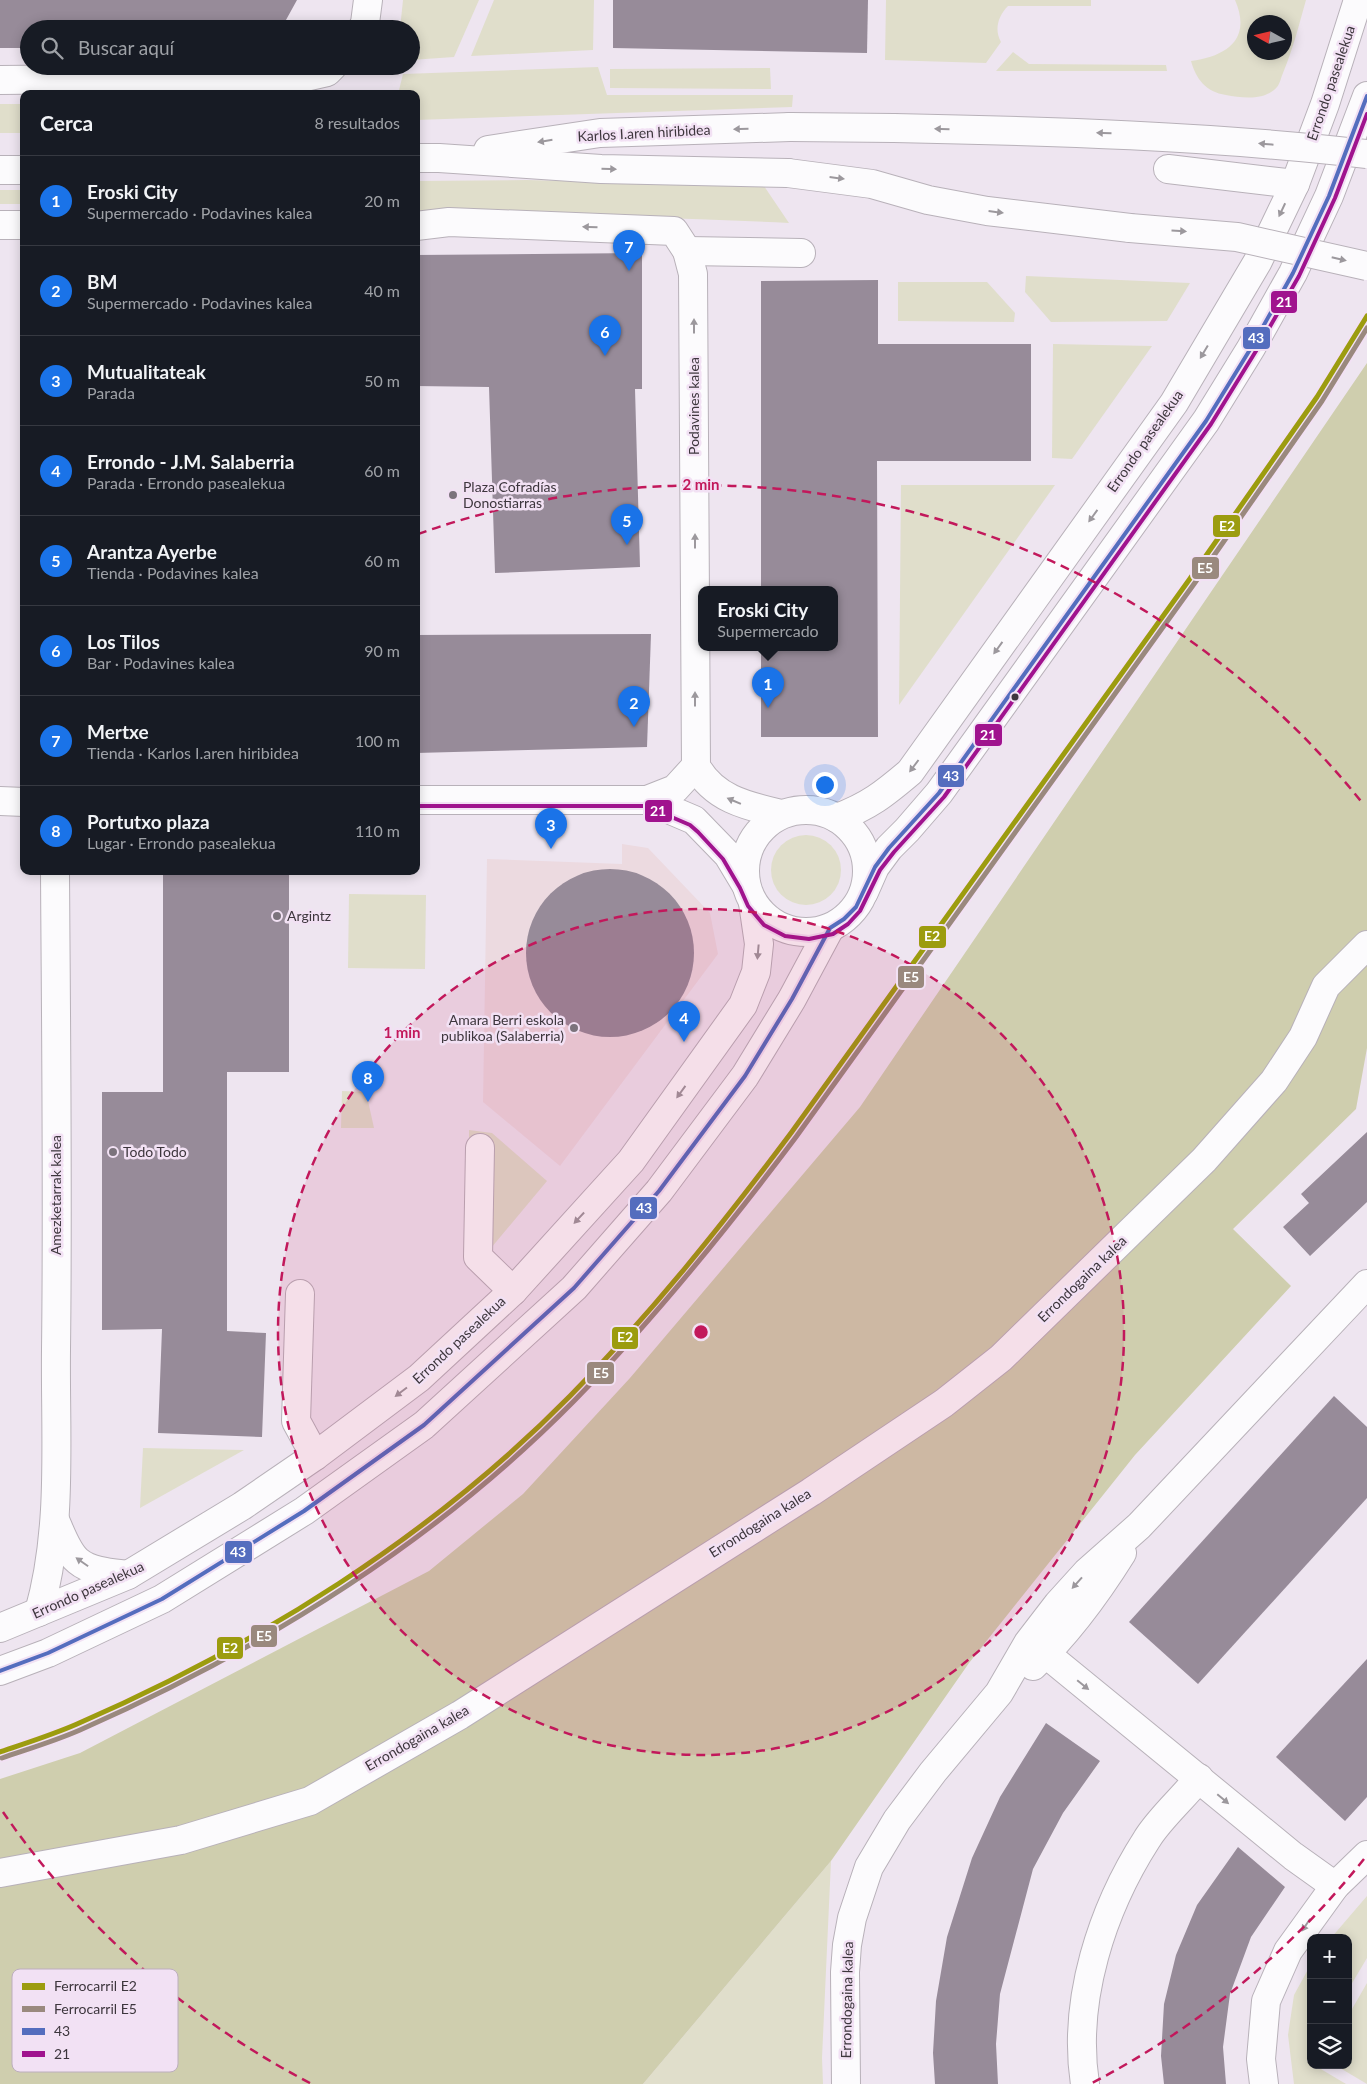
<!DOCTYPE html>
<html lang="es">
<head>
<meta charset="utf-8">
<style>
  :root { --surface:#171b24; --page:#20242c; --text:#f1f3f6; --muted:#9ea1a6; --line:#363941; --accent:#1a73e8 }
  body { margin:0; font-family:Lato,sans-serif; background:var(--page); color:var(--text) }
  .controls { position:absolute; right:15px; bottom:15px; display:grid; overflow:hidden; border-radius:10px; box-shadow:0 2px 12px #0003 }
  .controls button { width:45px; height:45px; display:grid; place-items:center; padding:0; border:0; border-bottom:1px solid var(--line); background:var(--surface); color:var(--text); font:25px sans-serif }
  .compass { position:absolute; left:1247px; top:15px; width:45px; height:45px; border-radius:50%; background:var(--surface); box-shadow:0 2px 12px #0003; rotate:278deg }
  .you { position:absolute; left:824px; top:784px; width:18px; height:18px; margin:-12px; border:4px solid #fff; border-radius:50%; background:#1a73e8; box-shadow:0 0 0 8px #1a73e833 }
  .badge { display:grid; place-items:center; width:32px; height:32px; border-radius:50%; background:var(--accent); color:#fff; font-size:16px; font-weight:700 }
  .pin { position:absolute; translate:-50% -41px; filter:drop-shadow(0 1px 2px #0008) }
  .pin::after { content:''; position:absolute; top:26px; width:18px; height:15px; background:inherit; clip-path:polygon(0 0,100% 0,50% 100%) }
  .popup { position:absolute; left:698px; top:586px; width:140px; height:65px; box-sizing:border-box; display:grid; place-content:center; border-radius:10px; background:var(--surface); filter:drop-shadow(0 1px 4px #0005); font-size:16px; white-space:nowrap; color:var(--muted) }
  .popup b { font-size:19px; color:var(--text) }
  .popup::after { content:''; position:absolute; left:50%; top:100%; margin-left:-10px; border:10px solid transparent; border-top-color:var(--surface) }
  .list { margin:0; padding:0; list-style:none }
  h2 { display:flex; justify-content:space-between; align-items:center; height:65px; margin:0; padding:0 20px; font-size:21px }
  h2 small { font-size:16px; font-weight:400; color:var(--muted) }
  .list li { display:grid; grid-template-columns:32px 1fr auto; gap:15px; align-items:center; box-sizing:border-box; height:90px; padding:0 20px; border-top:1px solid var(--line) }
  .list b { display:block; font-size:19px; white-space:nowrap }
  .list p { margin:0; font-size:16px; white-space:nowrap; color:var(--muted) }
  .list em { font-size:16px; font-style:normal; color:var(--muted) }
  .icon { flex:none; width:28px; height:28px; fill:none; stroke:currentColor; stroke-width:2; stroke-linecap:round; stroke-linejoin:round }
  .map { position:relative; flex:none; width:1367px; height:2084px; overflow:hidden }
  .search { position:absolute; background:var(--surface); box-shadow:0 2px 12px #0003; left:20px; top:20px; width:400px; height:55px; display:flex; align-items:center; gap:12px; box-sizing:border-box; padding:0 18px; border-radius:28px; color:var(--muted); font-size:19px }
  .panel { position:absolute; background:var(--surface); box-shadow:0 2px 12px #0003; left:20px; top:90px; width:400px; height:785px; border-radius:10px }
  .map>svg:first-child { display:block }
  .education { fill:#ecdae0 }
  .green { fill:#e0decb; fill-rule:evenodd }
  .forest { fill:#cfceae }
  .building { fill:#978b99 }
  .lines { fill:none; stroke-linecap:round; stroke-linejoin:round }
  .minor-casing { stroke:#b8b1b9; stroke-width:30 }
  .major-casing { stroke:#b8b1b9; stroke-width:30 }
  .highway-casing { stroke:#b8b1b9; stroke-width:30 }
  .minor { stroke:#fcfbfd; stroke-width:28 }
  .major { stroke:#fcfbfd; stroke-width:28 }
  .highway { stroke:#fcfbfd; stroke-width:28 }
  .highway-bridge-casing { stroke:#b8b1b9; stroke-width:30; stroke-linecap:butt }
  .highway-bridge { stroke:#fcfbfd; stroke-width:28 }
  .bus-1-casing { stroke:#f2e1f4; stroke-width:8 }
  .bus-2-casing { stroke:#f2e1f4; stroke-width:8 }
  .bus-1 { stroke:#546dbe; stroke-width:4 }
  .bus-2 { stroke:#a0138e; stroke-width:4 }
  .rail-1-casing { stroke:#f2e1f4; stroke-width:9 }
  .rail-2-casing { stroke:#f2e1f4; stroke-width:9 }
  .rail-1 { stroke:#9c9c0f; stroke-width:5 }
  .rail-2 { stroke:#9a897e; stroke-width:5 }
  .oneway { fill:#9c989d }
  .ring { fill:none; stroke:#c2185b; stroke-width:2.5; stroke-dasharray:9 6 }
  .poi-dot { fill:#7b737c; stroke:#f2e1f4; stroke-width:2 }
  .bus-dot { fill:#3d363d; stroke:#f2e1f4; stroke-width:2 }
  .labels { text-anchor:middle; stroke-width:5; stroke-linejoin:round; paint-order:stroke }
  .street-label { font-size:14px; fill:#3d363d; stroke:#f2e1f4 }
  .poi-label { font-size:14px; fill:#3d363d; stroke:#f2e1f4; text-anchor:start }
  .key { fill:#f2e1f4; stroke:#bcaebd; stroke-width:1 }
  .key-label { font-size:14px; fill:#3d363d }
  .centre { fill:#c2185b; stroke:#f2e1f4; stroke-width:2.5 }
  .ring-label { font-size:15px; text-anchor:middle; font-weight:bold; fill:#c2185b; stroke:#f2e1f4; stroke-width:5; stroke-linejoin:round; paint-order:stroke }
  .line-badge { stroke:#f2e1f4; stroke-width:2 }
  .badge-label { font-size:14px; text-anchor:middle; font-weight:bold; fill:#fff }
</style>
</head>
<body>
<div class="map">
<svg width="1367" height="2084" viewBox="0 0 1367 2084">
  <rect width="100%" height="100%" fill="#eee5f0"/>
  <path class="education" d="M622 844 648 848 710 913 718 954 560 1166 483 1102 487 859 622 864Z"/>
  <g class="green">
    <path d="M403 0H479L454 57 411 60V29H400Z"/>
    <path d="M494 0H594L593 50 471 56Z"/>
    <path d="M886 0H1091V6H1008C998 16 994 30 1001 42L986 63 885 60Z"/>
    <path d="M1235 0H1306C1299 25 1293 49 1283 73 1281 77 1280 84 1277 87 1265 101 1242 98 1226 95 1206 92 1196 79 1191 61 1227 56 1252 39 1235 0ZM1254 22H1284V52H1254Z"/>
    <path d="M1013 52 1029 64 1166 65 1167 71H996Z"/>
    <path d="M598 67 607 95H793L792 107 416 120V94H398L403 74Z"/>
    <path d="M770 68 771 89 610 88V69Z"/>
    <rect x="0" y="104" width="24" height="29"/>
    <path d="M527 180 764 186 789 223C665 217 541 214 416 216V181Z"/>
    <rect x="0" y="190" width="24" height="14"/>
    <path d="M1026 276 1190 283 1167 321 1051 322 1025 292Z"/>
    <path d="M898 282H987L1015 313 1014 322 898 321Z"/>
    <path d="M1053 344 1152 346 1072 459 1052 458Z"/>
    <path d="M901 485H1055L899 705Z"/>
    <circle cx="806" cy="870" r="35"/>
    <path d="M349 894 426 895 425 969 348 968Z"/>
    <path d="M342 1091 366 1092 374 1128H341Z"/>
    <path d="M469 1130 492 1133 547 1181 491 1248 469 1144Z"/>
    <path d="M143 1448 244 1450 140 1508Z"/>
    <path d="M831 1861 822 2058 823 2084H643Z"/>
    <path d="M1367 1896V1958L1348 1990V1938H1331Z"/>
    <path d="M1311 1964V2054L1307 2061 1311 2065H1314L1346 2084H1294L1288 2035 1294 1995Z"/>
    <path d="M1367 1983V2084L1335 2065H1348V2016Z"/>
  </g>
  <path class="forest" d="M1367 363V1048L1356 1109 1233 1229 1291 1286 1135 1455 969 1663 831 1861 643 2084H0V1779L80 1753 429 1571 523 1494 630 1378 860 1107Z"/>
  <g class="building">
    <path d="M0 0H297L281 29H29V48H0Z"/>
    <path d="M613 0H868L867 53 613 48Z"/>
    <path d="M642 253V389H635L640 567 495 573 489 387 416 386V255Z"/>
    <path d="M878 280V344H1031V461H877L878 737H761V647H834V589H761V281Z"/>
    <path d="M651 634 647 747 416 753V635Z"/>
    <circle cx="610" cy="953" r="84"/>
    <path d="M163 871H289V1072H227V1331L266 1333 262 1437 158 1433 162 1329 102 1330V1092H163Z"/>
    <path d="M1367 1132V1202L1310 1256 1283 1227 1309 1203 1301 1194Z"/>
    <path d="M1334 1396 1367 1427V1498L1198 1684 1129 1622Z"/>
    <path d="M1367 1659V1797L1345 1821 1276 1757Z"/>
    <path d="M1046 1723 1100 1761 1063 1813 1033 1869 1000 1994 996 2044 998 2084H935L933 2053 936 2001 947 1937 972 1858 1000 1797Z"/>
    <path d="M1238 1847 1285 1887 1251 1937 1230 1994 1223 2047 1226 2084H1164L1161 2056 1164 2004 1176 1955 1197 1905Z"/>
  </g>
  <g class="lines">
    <g class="minor-casing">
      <g id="minor">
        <path d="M362 29 365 23 368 0"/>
        <path d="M0 80 305 77 327 72 333 66"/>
        <path d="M1168 169 1295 184"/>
        <path d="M0 225H24"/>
        <path d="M416 226 449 222 674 231 687 251 693 274 696 766C714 799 747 806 781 814"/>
        <path d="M687 251 801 253"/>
        <path d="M416 800H647L694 820 728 855 746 885"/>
        <path d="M647 800 675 789 696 766"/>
        <path d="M0 801 24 802"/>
        <path d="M480 1148 478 1257 513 1291"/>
        <path d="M300 1294 296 1421 315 1456"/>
        <path d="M55 1520C61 1533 67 1552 78 1561 91 1572 112 1573 128 1575"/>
        <path d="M39 1612C63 1528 55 1437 56 1350 58 1191 56 1031 55 871"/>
        <path d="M1046 1654 1293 1856 1335 1886"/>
        <path d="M1033 1666C1068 1633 1097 1593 1122 1553"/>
        <path d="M0 1873 181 1840 310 1801 460 1715 811 1492 944 1403 1001 1358 1204 1160 1274 1081 1303 1037 1326 986 1367 945"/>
        <path d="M846 2084 845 1972 847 1945 852 1918 869 1867 897 1820 933 1772 999 1693 1028 1643 1058 1604 1087 1572 1139 1526 1367 1284"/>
        <path d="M1085 2084C1072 2000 1102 1909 1147 1839 1159 1819 1183 1798 1199 1778"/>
        <path d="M1264 2084 1261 2059 1266 2001 1288 1951 1335 1886 1367 1855"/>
      </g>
    </g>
    <g class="major-casing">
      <g id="major">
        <path d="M488 150 600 133 790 127"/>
        <path d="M416 158H439L601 169 788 173"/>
        <path d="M0 170H24"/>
        <circle cx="806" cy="871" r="61"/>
        <path d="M837 818C869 806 884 794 910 772L1174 403 1258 261 1295 184 1325 104 1358 0"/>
        <path d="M864 892 875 867 889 848 907 830 939 793 1206 421 1251 348 1293 273 1329 196 1367 96"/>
        <path d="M0 1628 128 1575 242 1506 315 1456 419 1378 513 1291 631 1161 743 1005 756 972 759 944 753 903"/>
        <path d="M0 1671 48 1653 162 1599 304 1511 424 1425 574 1288 659 1191 745 1076 792 999 830 928"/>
      </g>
    </g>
    <g class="highway-casing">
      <g id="highway">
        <path d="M790 127 894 128"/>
        <path d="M788 173 872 184 928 200 987 211 1130 228"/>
      </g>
    </g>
    <use href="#minor" class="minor"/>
    <use href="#major" class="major"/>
    <use href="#highway" class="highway"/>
    <g class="highway-bridge-casing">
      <g id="highway-bridge">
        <path d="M894 128C1052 131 1210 136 1367 154"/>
        <path d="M1130 228 1237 237 1367 266"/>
      </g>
    </g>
    <use href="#highway-bridge" class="highway-bridge"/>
    <g class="bus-1-casing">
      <path id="bus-1" d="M0 1671 48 1653 162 1599 304 1511 424 1425 574 1288 659 1191 745 1076 792 999 830 928 844 919 856 907 875 867 889 848 939 793 1206 421 1251 348 1293 273 1329 196 1367 96"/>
    </g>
    <g class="bus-2-casing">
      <path id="bus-2" d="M416 806H646L690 825 698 832 723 859 740 888 748 906 764 925 785 936 809 939 833 934 848 924 860 911 880 870 894 852 944 797 1211 424 1256 351 1299 276 1335 198 1367 114"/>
    </g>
    <use href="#bus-1" class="bus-1"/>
    <use href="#bus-2" class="bus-2"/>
    <g class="rail-1-casing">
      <path id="rail-1" d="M0 1752C26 1743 52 1735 77 1724 258 1645 431 1537 570 1396 651 1314 722 1225 791 1133L1189 580 1317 397 1367 316"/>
    </g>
    <g class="rail-2-casing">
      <path id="rail-2" d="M2 1758C28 1749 55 1741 80 1730 261 1650 435 1542 574 1401 655 1318 727 1229 796 1137L1194 584 1322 401 1367 328"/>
    </g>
    <use href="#rail-1" class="rail-1"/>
    <use href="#rail-2" class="rail-2"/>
  </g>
  <defs><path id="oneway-solid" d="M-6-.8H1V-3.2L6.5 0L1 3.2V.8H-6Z" transform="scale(1.25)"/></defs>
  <g class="oneway">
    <use href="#oneway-solid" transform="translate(741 129) rotate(178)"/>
    <use href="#oneway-solid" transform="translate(942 129) rotate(-179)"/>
    <use href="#oneway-solid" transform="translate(1104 133) rotate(-178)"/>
    <use href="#oneway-solid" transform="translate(545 141) rotate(171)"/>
    <use href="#oneway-solid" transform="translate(1266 144) rotate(-175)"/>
    <use href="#oneway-solid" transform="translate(609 169) rotate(2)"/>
    <use href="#oneway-solid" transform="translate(837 178) rotate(7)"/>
    <use href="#oneway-solid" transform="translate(1282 210) rotate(115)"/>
    <use href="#oneway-solid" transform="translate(996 212) rotate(7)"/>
    <use href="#oneway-solid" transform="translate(590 227) rotate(-178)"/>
    <use href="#oneway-solid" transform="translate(1179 231) rotate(3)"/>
    <use href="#oneway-solid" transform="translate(1339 259) rotate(13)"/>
    <use href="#oneway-solid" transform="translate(694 326) rotate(-90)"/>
    <use href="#oneway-solid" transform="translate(1204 352) rotate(121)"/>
    <use href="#oneway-solid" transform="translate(1093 516) rotate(126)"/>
    <use href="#oneway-solid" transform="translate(695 541) rotate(-90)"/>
    <use href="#oneway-solid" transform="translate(998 648) rotate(126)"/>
    <use href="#oneway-solid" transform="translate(695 699) rotate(-90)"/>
    <use href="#oneway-solid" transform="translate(914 766) rotate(127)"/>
    <use href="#oneway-solid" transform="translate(734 801) rotate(-157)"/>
    <use href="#oneway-solid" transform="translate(758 952) rotate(95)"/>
    <use href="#oneway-solid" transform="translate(681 1092) rotate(126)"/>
    <use href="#oneway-solid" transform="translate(579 1218) rotate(133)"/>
    <use href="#oneway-solid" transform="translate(401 1392) rotate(143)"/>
    <use href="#oneway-solid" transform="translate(82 1562) rotate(-145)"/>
    <use href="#oneway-solid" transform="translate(1077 1583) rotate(132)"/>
    <use href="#oneway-solid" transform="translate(1083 1685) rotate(39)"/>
    <use href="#oneway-solid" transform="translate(1223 1799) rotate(40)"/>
    <use href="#oneway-solid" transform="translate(1306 1925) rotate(124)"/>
  </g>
  <circle cx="701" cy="1332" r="423" fill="#c2185b" fill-opacity=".12"/>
  <g class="ring">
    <circle cx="701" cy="1332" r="423"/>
    <path d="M1364 1859A847 847 0 0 1 1092 2083M310 2083A847 847 0 0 1 3 1812M418 534A847 847 0 0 1 1364 805"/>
  </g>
  <g class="poi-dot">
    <circle cx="453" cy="495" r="5"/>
    <circle cx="277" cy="916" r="5"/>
    <circle cx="574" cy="1028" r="5"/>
    <circle cx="113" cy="1152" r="5"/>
  </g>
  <circle class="bus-dot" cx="1015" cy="697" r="4.5"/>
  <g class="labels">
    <g class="street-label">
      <text transform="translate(1331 83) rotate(-71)" y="5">Errondo pasealekua</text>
      <text transform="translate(644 133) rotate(-3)" y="5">Karlos I.aren hiribidea</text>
      <text transform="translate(694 406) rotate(-90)" y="5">Podavines kalea</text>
      <text transform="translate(1145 441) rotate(-55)" y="5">Errondo pasealekua</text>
      <text transform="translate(56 1195) rotate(-90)" y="5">Amezketarrak kalea</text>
      <text transform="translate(1082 1279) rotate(-44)" y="5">Errondogaina kalea</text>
      <text transform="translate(459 1340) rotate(-43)" y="5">Errondo pasealekua</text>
      <text transform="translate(760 1523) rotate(-32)" y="5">Errondogaina kalea</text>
      <text transform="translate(88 1590) rotate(-24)" y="5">Errondo pasealekua</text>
      <text transform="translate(417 1738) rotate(-30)" y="5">Errondogaina kalea</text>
      <text transform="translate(847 2000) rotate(-89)" y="5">Errondogaina kalea</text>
    </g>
    <g class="poi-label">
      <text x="463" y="492">Plaza Cofradías<tspan x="463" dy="16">Donostiarras</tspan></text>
      <text x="287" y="921">Argintz</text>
      <text x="564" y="1025" text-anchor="end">Amara Berri eskola<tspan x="564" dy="16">publikoa (Salaberria)</tspan></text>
      <text x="123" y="1157">Todo Todo</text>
    </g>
  </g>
  <rect x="12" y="1969" width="166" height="103" rx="8" class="key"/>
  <rect x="22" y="1983" width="23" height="7" fill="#9c9c0f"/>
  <rect x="22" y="2006" width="23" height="6" fill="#9a897e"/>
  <rect x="22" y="2028" width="23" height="7" fill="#546dbe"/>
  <rect x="22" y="2051" width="23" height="6" fill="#a0138e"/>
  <g class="key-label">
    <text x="54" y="1991">Ferrocarril E2</text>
    <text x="54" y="2014">Ferrocarril E5</text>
    <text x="54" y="2036">43</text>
    <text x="54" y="2059">21</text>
  </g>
  <circle cx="701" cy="1332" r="8" class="centre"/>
  <g class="ring-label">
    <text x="701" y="490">2 min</text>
    <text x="402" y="1038">1 min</text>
  </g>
  <g class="line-badge">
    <rect x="1270" y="290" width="28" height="24" rx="5" fill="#a0138e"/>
    <rect x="1242" y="326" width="29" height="24" rx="5" fill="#546dbe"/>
    <rect x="1212" y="514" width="29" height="24" rx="5" fill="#9c9c0f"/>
    <rect x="1191" y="556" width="29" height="24" rx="5" fill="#9a897e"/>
    <rect x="974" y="723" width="29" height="24" rx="5" fill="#a0138e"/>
    <rect x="937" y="764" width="28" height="24" rx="5" fill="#546dbe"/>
    <rect x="644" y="799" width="29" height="24" rx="5" fill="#a0138e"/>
    <rect x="918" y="925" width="29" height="24" rx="5" fill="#9c9c0f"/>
    <rect x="897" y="965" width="28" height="24" rx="5" fill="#9a897e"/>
    <rect x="629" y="1196" width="29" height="24" rx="5" fill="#546dbe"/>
    <rect x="611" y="1326" width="28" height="24" rx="5" fill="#9c9c0f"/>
    <rect x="586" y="1361" width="29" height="24" rx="5" fill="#9a897e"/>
    <rect x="224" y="1540" width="29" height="24" rx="5" fill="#546dbe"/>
    <rect x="250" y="1624" width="28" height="24" rx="5" fill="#9a897e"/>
    <rect x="216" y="1636" width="28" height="24" rx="5" fill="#9c9c0f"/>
  </g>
  <g class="badge-label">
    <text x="1284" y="307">21</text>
    <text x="1256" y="343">43</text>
    <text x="1227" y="531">E2</text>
    <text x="1205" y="573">E5</text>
    <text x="988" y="740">21</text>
    <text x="951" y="781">43</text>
    <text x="658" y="816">21</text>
    <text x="932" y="941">E2</text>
    <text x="911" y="982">E5</text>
    <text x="644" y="1213">43</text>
    <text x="625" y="1342">E2</text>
    <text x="601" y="1378">E5</text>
    <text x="238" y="1557">43</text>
    <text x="264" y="1641">E5</text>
    <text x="230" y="1653">E2</text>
  </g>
</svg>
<div class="controls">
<button>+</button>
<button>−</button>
<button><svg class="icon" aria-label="layers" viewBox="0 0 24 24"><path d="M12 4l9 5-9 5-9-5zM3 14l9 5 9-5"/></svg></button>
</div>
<svg class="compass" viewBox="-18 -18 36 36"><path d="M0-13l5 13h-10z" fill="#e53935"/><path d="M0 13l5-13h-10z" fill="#9ea1a6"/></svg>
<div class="you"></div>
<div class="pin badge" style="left:768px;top:708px">1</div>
<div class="popup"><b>Eroski City</b>Supermercado</div>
<div class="pin badge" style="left:634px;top:727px">2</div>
<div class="pin badge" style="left:551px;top:849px">3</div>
<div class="pin badge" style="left:684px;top:1042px">4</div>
<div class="pin badge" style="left:627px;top:545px">5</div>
<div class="pin badge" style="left:605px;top:356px">6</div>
<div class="pin badge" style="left:629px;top:271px">7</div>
<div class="pin badge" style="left:368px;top:1102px">8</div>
<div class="search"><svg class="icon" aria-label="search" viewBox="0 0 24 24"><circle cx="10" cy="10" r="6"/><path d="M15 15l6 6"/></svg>Buscar aquí</div>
<section class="panel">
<h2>Cerca<small>8 resultados</small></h2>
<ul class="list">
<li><span class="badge">1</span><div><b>Eroski City</b><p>Supermercado · Podavines kalea</p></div><em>20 m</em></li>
<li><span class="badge">2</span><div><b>BM</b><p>Supermercado · Podavines kalea</p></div><em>40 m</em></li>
<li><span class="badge">3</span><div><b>Mutualitateak</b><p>Parada</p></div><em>50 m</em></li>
<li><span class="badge">4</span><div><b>Errondo - J.M. Salaberria</b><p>Parada · Errondo pasealekua</p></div><em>60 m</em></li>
<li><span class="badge">5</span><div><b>Arantza Ayerbe</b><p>Tienda · Podavines kalea</p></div><em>60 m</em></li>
<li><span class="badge">6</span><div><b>Los Tilos</b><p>Bar · Podavines kalea</p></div><em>90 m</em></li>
<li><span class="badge">7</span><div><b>Mertxe</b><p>Tienda · Karlos I.aren hiribidea</p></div><em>100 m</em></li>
<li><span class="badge">8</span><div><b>Portutxo plaza</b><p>Lugar · Errondo pasealekua</p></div><em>110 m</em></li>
</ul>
</section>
</div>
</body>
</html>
